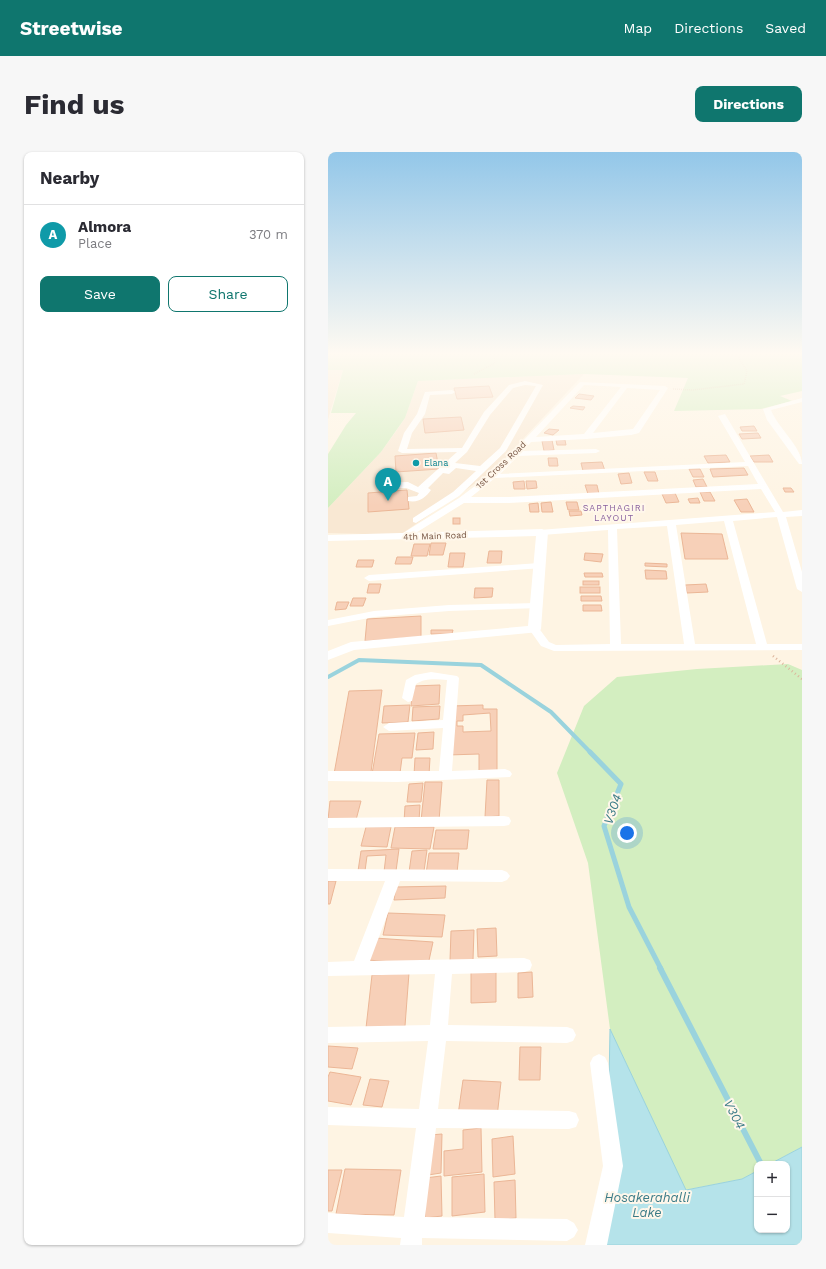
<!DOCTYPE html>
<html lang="en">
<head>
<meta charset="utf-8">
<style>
  :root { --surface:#fff; --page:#f7f7f7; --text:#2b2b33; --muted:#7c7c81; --line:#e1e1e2; --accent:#0f766e }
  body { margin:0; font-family:"Work Sans",sans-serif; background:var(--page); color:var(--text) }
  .controls { position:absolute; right:12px; bottom:12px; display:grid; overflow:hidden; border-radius:8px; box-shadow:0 1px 3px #0004 }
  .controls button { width:36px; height:36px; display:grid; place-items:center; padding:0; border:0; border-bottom:1px solid var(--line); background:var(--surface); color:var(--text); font:20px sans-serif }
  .you { position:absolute; left:299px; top:681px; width:14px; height:14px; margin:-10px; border:3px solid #fff; border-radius:50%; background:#1a73e8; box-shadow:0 0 0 6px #1a73e833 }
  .badge { display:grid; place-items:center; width:26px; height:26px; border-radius:50%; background:var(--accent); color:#fff; font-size:13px; font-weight:700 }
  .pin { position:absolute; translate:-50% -33px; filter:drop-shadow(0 1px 2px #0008) }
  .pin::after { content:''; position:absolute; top:21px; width:14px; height:12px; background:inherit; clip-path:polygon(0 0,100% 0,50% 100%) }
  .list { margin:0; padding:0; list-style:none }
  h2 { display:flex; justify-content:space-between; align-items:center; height:52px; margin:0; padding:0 16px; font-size:17px }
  h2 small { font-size:13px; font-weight:400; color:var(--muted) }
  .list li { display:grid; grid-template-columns:26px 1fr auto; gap:12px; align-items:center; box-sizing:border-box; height:60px; padding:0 16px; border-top:1px solid var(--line) }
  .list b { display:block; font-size:15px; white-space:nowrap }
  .list p { margin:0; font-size:13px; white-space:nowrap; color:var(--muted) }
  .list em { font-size:13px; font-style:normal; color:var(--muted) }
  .actions { display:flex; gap:8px; padding:12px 16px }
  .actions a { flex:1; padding:9px 0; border:1px solid var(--accent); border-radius:8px; text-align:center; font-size:14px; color:var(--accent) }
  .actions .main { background:var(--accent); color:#fff }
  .map { position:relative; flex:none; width:474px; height:1093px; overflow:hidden; border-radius:8px }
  header { display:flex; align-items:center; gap:24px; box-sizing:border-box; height:56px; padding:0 20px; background:var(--accent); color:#fff }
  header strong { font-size:19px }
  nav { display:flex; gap:22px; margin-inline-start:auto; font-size:14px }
  .intro { display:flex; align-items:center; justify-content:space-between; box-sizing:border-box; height:96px; padding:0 24px }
  h1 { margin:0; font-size:28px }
  .button { padding:10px 18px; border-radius:8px; background:var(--accent); color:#fff; font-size:14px; font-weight:700 }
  main { display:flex; gap:24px; padding:0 24px }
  aside { flex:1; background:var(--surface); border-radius:8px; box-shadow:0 1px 3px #0004 }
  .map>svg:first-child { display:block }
  .residential { fill:#f9e8d3 }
  .green { fill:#d3eec0 }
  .water { fill:#b5e3ea; stroke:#9ad3dd }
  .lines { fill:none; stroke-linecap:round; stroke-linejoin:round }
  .stream-far2 { stroke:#9ad3dd; stroke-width:4 }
  .stream-far1 { stroke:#9ad3dd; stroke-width:5 }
  .stream { stroke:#9ad3dd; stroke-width:6 }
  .building { fill:#f7d0b8; stroke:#ebb696; fill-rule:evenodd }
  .path-far1 { stroke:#dcb49a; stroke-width:1.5; stroke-dasharray:0.5 1.5; stroke-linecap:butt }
  .path { stroke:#dcb49a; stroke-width:2.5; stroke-dasharray:1 3; stroke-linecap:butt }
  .minor { fill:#fff; fill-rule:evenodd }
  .tertiary { fill:#fff; fill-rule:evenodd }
  .culture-dot { fill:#0f9aa8; stroke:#fff7eb; stroke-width:1.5 }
  .labels { text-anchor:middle; stroke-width:4; stroke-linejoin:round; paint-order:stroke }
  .far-culture-label { font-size:9px; fill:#0d838f; stroke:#fff7eb; text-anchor:start }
  .far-street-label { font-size:9px; fill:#795846; stroke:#fff7eb }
  .far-neighbourhood-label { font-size:9px; letter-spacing:1px; fill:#89619e; stroke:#fff7eb }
  .near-water-label { font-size:13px; font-style:italic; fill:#3b7b87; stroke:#fff7eb }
</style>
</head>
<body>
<header>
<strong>Streetwise</strong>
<nav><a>Map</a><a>Directions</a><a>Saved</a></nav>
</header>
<div class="intro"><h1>Find us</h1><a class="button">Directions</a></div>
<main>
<aside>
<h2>Nearby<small></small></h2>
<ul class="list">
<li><span class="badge" style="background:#0f9aa8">A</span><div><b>Almora</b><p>Place</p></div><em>370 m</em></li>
</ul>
<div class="actions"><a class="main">Save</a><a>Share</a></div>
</aside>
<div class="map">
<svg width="474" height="1093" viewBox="0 0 474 1093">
  <rect width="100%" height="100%" fill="#fef4e3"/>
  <g class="residential">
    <path d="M0 218H15L0 267Z"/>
    <path d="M256 222 165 319 72 383 0 381V356L53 300 69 278 77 266 90 229Z"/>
  </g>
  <g class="green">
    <path d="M0 201H474V239L452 244 464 249 433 257 346 259 360 226 256 222 90 229 77 266 53 300 0 356V302L18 273 28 261H3L15 218H0Z"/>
    <path d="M460 512 474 518V995L442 1012H429V1019L414 1027 357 1038 282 877 260 711 229 621 256 554 289 525 369 517Z"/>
  </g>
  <path class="water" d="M282 877 358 1038 414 1027 429 1019V1078H459V1012H442L474 995V1093H278Z"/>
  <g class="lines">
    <path class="stream-far2" d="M0 525 31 508 153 513 223 560 263 601"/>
    <path class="stream-far1" d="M262 600 293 632 276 674 301 755 333 817"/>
    <path class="stream" d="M332 816 433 1012"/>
  </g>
  <g class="building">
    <path d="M161 234 165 245 129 247 126 236Z"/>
    <path d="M251 242 266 244 263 248 247 246Z"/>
    <path d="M245 254 257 255 255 258 242 256Z"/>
    <path d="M133 265 136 278 97 281 95 267Z"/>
    <path d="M426 274 429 279H414L412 275Z"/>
    <path d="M221 277 231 278 225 283 216 281Z"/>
    <path d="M430 281 433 286 414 287 411 282Z"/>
    <path d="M224 288 226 298 216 299 214 289Z"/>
    <path d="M228 288H237L238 293H229Z"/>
    <path d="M108 301 111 317 68 320 67 304Z"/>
    <path d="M398 303 402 310 380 311 376 304Z"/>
    <path d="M441 303 445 310H426L422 304Z"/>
    <path d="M220 306H229L230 314H221Z"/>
    <path d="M274 310 277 319H255L253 311Z"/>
    <path d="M416 316 420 323 385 325 382 317Z"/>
    <path d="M361 317H372L376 325H365Z"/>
    <path d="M316 320H327L330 329H320Z"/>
    <path d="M301 321 304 331 293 332 290 322Z"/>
    <path d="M375 327 379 335H368L365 328Z"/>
    <path d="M196 329 197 337H186L185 330Z"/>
    <path d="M198 329H208L209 336 199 337Z"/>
    <path d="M257 333H269L271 342H260Z"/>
    <path d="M455 336H463L466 340H457Z"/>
    <path d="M79 338 81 357 40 360V341Z"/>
    <path d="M372 340H382L387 349H376Z"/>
    <path d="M347 341 351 350 338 351 334 342Z"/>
    <path d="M370 346 372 351H362L360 347Z"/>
    <path d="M419 347 426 360H413L406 348Z"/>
    <path d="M223 350 225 360H214L213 351Z"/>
    <path d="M238 350H249L251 358H240Z"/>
    <path d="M210 351 211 360H202L201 352Z"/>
    <path d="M241 359H253L254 363 242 364Z"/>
    <rect x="125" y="366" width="7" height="6"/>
    <path d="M353 381 394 382 400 407H357Z"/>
    <path d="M103 391H118L115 403H101Z"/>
    <path d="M86 392H102L99 404H83Z"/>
    <path d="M161 399H174L173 411H159Z"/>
    <path d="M122 401H137L135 415H120Z"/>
    <path d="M257 401 275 402 273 410 256 408Z"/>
    <path d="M69 405H85L83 412H67Z"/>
    <path d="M30 408H46L44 415H28Z"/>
    <path d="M317 411 339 412V415L317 414Z"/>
    <path d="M317 418 338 419 339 427H318Z"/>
    <path d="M256 421H274L275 425H257Z"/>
    <rect x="255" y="429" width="16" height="4"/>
    <path d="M41 432H53L51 441H39Z"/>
    <path d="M378 432 380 440 359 441 357 433Z"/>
    <rect x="252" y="435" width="20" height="6"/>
    <path d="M147 436H165L164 445 146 446Z"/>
    <path d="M253 444H273L274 449H253Z"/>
    <path d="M25 446H38L35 454H22Z"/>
    <path d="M9 450H21L18 457 7 458Z"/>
    <path d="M255 453H273L274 459H255Z"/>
    <path d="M93 464V485L37 489 39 467Z"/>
    <path d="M103 478H125L124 482H103Z"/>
    <path d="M112 533 111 552 83 554 85 534Z"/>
    <path d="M54 538 43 620 6 622 21 539Z"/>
    <path d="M82 553 80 570 54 571 56 554Z"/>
    <path d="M155 553V557H169V619L151 620V602L120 603 123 554ZM162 561 163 579 135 580V574H129V569H135V563Z"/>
    <path d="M112 554 111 567 84 569 85 555Z"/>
    <path d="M106 580 105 597 88 598 90 581Z"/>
    <path d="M87 581 84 606H74L72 621 44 622 51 582Z"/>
    <path d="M87 606H102L101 623H86Z"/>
    <path d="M159 628H171V664L157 665Z"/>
    <path d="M97 630H114L111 669H93Z"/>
    <path d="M95 631 93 650H79L81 632Z"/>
    <path d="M2 649H33L28 668H0Z"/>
    <path d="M92 653 91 669 76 670 77 654Z"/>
    <path d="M38 675H63L59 695 33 694Z"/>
    <path d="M67 675H106L102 697 63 696Z"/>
    <path d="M108 678H141L139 697H105Z"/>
    <path d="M71 697 68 719 56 720 58 703 39 704 37 719H30L33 699Z"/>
    <path d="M99 698 96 719 81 720 84 699Z"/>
    <path d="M101 701H131L129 721 98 722Z"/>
    <path d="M0 729H8L2 752H0Z"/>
    <path d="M118 734 117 746 66 748 68 735Z"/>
    <path d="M60 761 117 763 114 785 55 783Z"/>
    <path d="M168 776 169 804 150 805 149 777Z"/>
    <path d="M146 778 145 808 122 809 123 779Z"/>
    <path d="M47 786 105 790 100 813 40 808Z"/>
    <path d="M168 818V850L143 851V819Z"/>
    <path d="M204 820 205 845 190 846V821Z"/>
    <path d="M81 821 77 874 38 876 44 823Z"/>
    <path d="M0 894 30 896 24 917 0 915Z"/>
    <path d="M192 895H213L212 928H191Z"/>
    <path d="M2 920 33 925 23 953 0 949V925Z"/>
    <path d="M42 927 61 929 54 955 35 953Z"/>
    <path d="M135 928 173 930 169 965 130 963Z"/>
    <path d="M153 976 154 1020 116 1024V999L135 997V978Z"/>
    <path d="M114 982 113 1021 100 1023 102 983Z"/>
    <path d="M185 984 187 1022 165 1025 164 987Z"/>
    <path d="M17 1017 73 1018 66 1063 8 1062Z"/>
    <path d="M0 1018H14L4 1059H0Z"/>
    <path d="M156 1022 157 1060 124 1064V1025Z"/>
    <path d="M113 1024 114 1064 97 1066V1026Z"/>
    <path d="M187 1028 188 1066 167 1068 166 1030Z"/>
  </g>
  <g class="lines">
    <g class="path-far1">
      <path d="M146 222 167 211 165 201"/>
      <path d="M345 237 364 238 416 232 419 219 410 205 403 201"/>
    </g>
    <path class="path" d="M445 504 474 527"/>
    <g class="minor">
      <path d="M197 229 215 233 178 299 131 344 88 371 85 370V366L125 340 148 319 128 316 121 322 115 321 100 336 103 338C97 346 91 351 80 349V345L89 344 91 341 78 336H49V332L52 331 80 330 90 335 129 300 74 301 70 299 76 281 89 262 97 240 124 238 127 240 124 242 102 243 97 262 84 281 79 297 134 296 156 260 181 233ZM197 233 208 234 172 296 152 314 127 311 139 300 162 263 185 236Z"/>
      <path d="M252 230 337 234 340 236 311 281 303 283 258 287 203 290 195 299 268 297 272 299 268 301 190 304 172 322 417 310 390 264 397 262 455 360 474 358V364L458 365 474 420V440L469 437 449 365 405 369 439 492H474V498L226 499 213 494 201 477 202 475H210L221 490 228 493 282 492 280 378 214 383 211 382V378L447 360 433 337 181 351H136L78 387H72V383L131 346 163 322ZM256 233 293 235 256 282 208 285ZM299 236 332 238 305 277 265 281ZM420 314 430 332 181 345H143L167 326ZM396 369 428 492H367L348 373ZM339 374 356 492H293L289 377Z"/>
      <path d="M474 246V250L443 258C450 276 474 295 474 312H471L439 268 435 257Z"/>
      <path d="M211 411 214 412 216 414 214 416 41 429 36 426 41 423Z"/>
      <path d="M208 451 212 452 213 454 212 456 121 459 46 465 0 474V468L46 459 121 453Z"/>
      <path d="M103 520 129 524 131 526 124 619 177 617 182 619 184 622 182 625 69 630 0 629V619H111L115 576 61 579 55 575 61 571 115 568 119 528C108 527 97 526 88 532L84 549 80 550 74 546 78 528 87 523Z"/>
      <path d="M176 664 181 665 183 669 181 673 176 674 0 676V666Z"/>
      <path d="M0 717 174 718 179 720 182 724 179 728 174 730 72 729 42 809 196 806 202 808 204 813 202 818 196 820 124 822 120 873 239 875 245 877 248 883 245 889 239 891 118 889 110 957 241 959 248 961 251 968 248 975 241 977 108 976 97 1065 239 1067 246 1071 250 1078 246 1085 239 1089 94 1086V1093H72L73 1086 0 1081V1061L76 1065 88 976 0 973V955L91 957 100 889 0 891V875L102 873 107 822 0 824V810L26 809 57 729H0Z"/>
      <path d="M271 902 277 905 280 911 295 1014 279 1093H257L275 1014 262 911 265 905Z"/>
    </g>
    <path class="tertiary" d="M214 377 220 380 213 477 211 480 26 498 0 508V499L23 490 200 474 208 384 0 389V383Z"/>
  </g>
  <linearGradient id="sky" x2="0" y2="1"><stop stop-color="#93c7e9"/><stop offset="0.57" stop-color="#fffaf2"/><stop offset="1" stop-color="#fffaf2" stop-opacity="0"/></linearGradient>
  <rect width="474" height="354" fill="url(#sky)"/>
  <circle class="culture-dot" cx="88" cy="311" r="4"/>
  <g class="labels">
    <g class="far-culture-label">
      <text x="96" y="314">Elana</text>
    </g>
    <g class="far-street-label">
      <text transform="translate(173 313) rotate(-43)" y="3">1st Cross Road</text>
      <text transform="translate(107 384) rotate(-2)" y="3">4th Main Road</text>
    </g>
    <g class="far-neighbourhood-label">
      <text x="286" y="359">SAPTHAGIRI<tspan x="286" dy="10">LAYOUT</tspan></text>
    </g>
    <g class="near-water-label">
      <text transform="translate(284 657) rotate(-71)" y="5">V304</text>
      <text transform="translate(407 962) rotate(63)" y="5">V304</text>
      <text x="319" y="1050">Hosakerahalli<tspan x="319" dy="15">Lake</tspan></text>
    </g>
  </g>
</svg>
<div class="controls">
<button>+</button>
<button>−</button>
</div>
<div class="you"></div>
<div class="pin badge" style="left:60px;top:349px;background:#0f9aa8">A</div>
</div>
</main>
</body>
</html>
